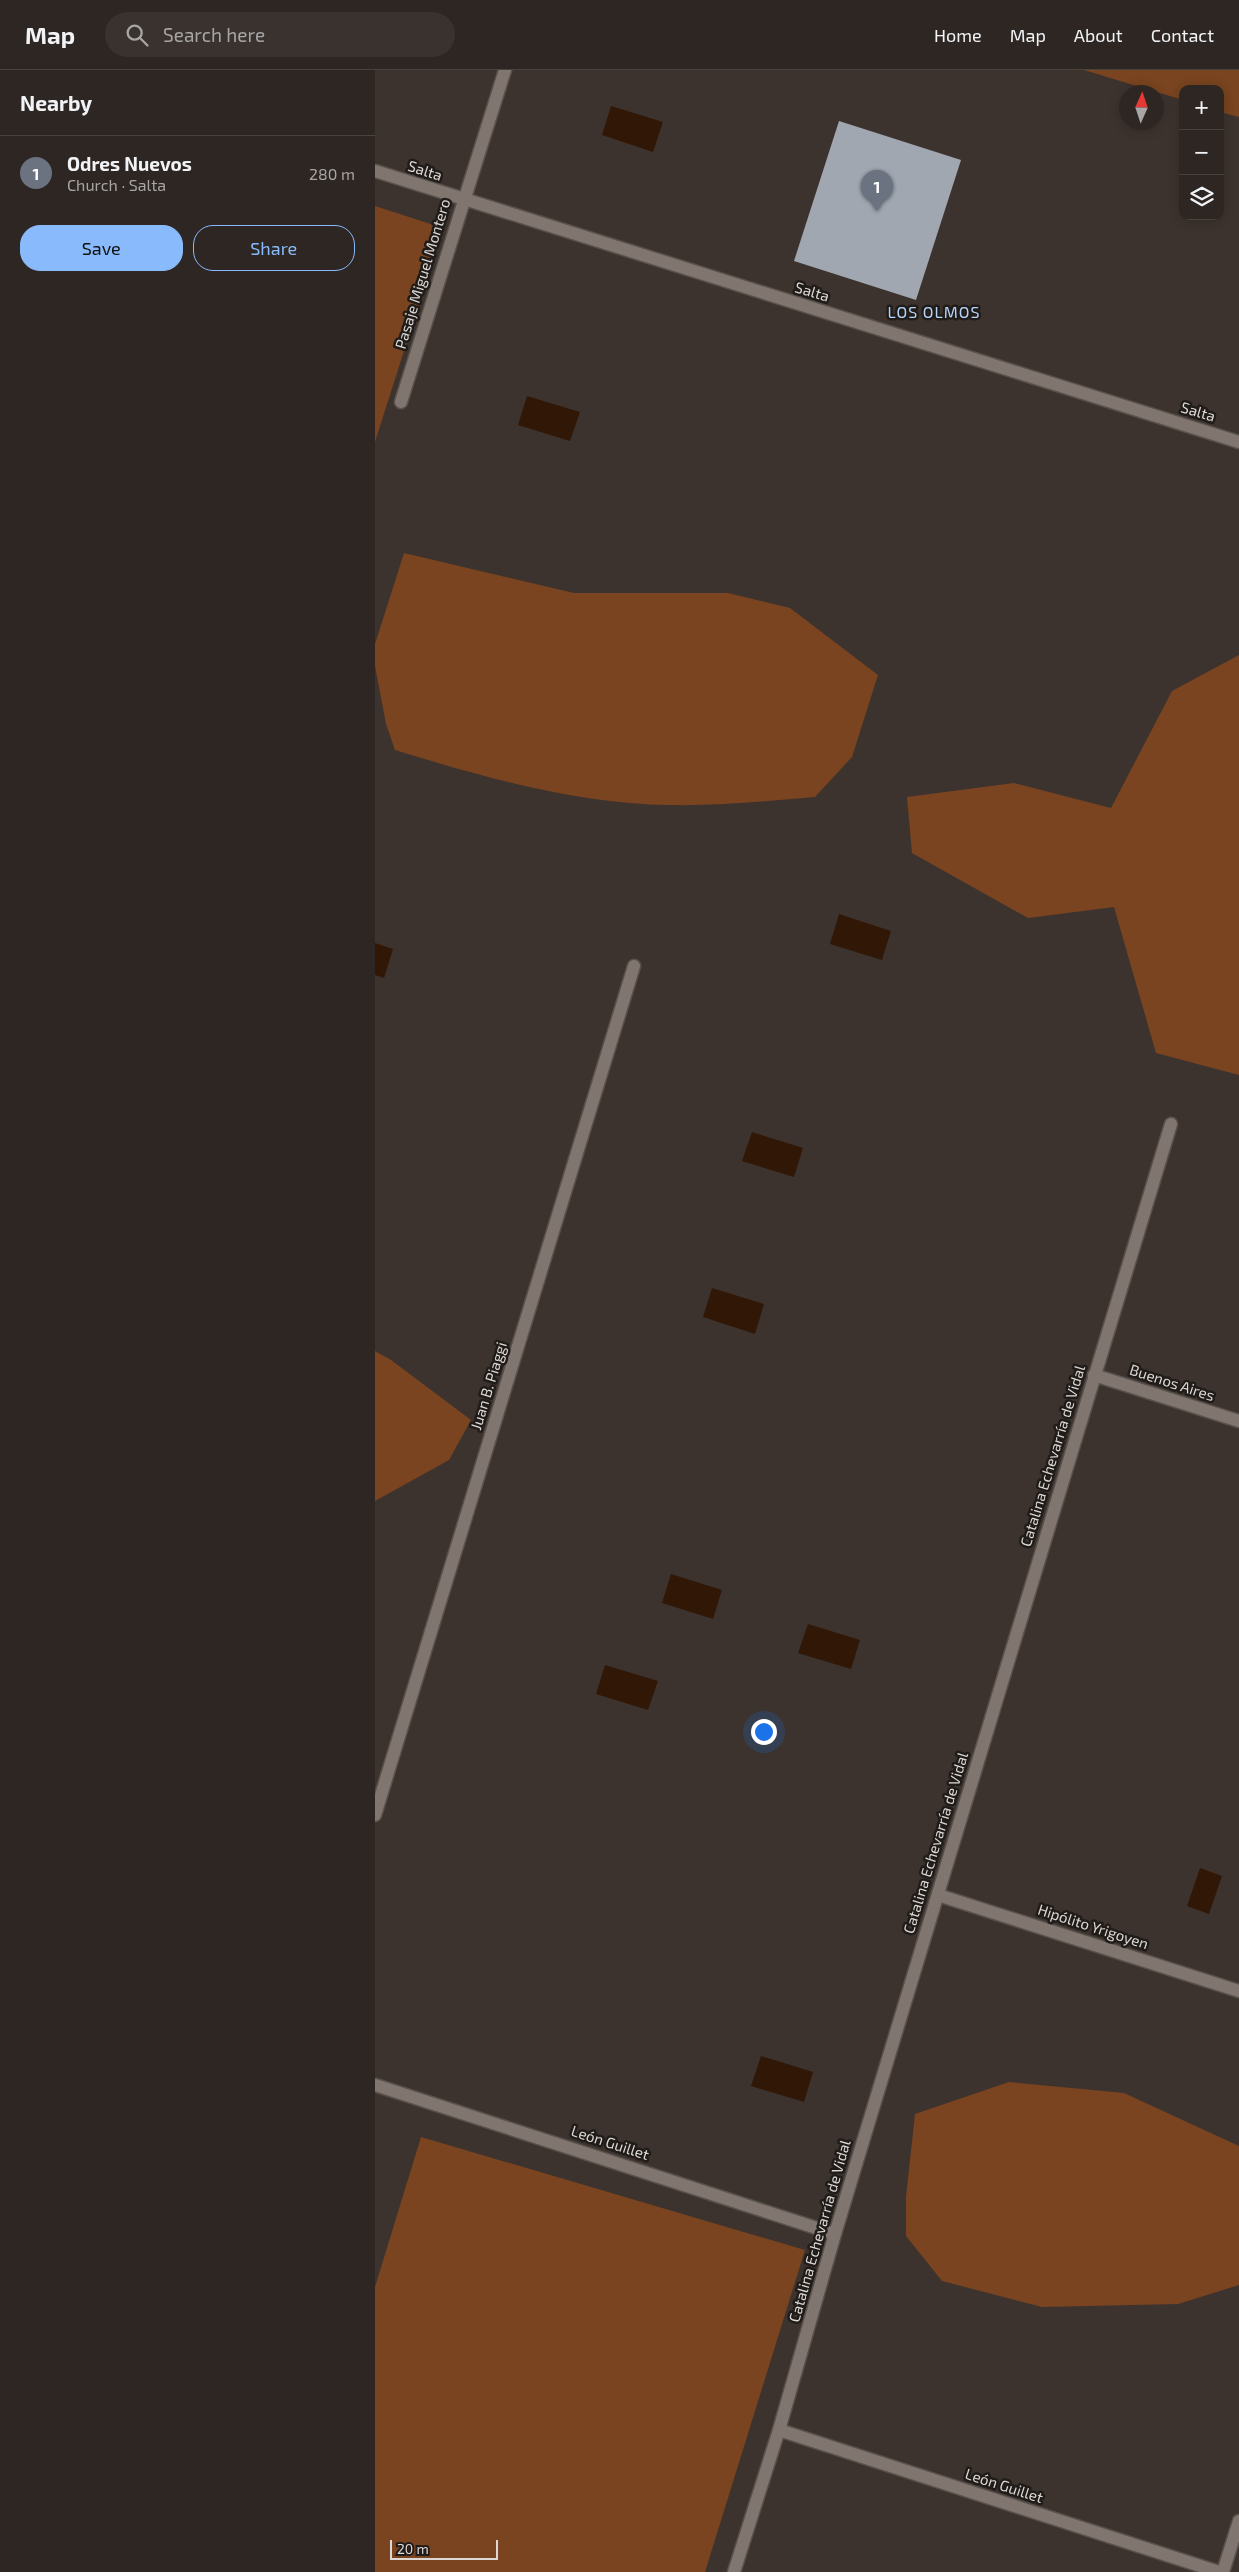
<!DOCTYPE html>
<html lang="en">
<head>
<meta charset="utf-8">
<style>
  :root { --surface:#2e2622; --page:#3a322f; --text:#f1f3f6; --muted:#a7a5a5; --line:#494340; --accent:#88bafc }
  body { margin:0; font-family:"Exo 2",sans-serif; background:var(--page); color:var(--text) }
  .controls { position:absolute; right:15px; top:15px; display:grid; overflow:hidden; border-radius:10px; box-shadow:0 2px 12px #0003 }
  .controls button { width:45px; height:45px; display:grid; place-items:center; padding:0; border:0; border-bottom:1px solid var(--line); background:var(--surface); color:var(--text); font:25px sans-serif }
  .compass { position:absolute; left:744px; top:15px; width:45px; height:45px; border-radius:50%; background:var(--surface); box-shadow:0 2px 12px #0003; rotate:3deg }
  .scale { position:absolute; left:15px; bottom:12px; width:108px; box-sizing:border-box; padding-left:5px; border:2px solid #ded8d4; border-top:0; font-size:14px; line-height:18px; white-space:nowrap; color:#ded8d4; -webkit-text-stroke:4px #201c19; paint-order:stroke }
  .you { position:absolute; left:388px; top:1661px; width:18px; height:18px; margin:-12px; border:4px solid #fff; border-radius:50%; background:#1a73e8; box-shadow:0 0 0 8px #1a73e833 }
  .badge { display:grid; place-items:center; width:32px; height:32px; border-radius:50%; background:var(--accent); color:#fff; font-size:16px; font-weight:700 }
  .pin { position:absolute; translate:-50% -41px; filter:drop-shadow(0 1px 2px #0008) }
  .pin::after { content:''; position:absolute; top:26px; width:18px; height:15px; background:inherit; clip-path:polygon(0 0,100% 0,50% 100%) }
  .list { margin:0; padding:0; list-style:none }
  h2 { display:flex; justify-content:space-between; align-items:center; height:65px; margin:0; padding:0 20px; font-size:21px }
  h2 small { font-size:16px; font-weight:400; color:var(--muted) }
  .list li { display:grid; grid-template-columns:32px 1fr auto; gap:15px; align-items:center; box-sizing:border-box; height:75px; padding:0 20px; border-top:1px solid var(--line) }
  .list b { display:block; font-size:19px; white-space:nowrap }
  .list p { margin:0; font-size:16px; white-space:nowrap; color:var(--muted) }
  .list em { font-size:16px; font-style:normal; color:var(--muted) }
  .actions { display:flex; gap:10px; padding:15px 20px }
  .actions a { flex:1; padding:11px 0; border:1px solid var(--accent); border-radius:20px; text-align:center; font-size:18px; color:var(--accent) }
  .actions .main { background:var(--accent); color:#111 }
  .icon { flex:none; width:28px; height:28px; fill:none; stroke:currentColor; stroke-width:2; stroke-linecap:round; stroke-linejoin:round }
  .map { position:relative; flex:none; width:864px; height:2502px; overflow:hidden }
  header { display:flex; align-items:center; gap:30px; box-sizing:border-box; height:70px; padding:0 25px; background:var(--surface); border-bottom:1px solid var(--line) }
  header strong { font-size:24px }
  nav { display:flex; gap:28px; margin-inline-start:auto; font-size:18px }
  .search { width:350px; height:45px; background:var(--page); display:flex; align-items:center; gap:12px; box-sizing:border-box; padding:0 18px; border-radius:28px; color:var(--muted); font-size:19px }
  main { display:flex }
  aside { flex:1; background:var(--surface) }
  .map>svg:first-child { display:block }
  .green { fill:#79441f }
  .water { fill:#311706 }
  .building { fill:#a0a7b1 }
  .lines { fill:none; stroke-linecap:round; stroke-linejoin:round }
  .service-casing { stroke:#57504b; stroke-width:15 }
  .minor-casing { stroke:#57504b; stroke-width:15 }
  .service { stroke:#80766f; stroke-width:12 }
  .minor { stroke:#80766f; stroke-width:12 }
  .labels { text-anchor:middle; stroke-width:5; stroke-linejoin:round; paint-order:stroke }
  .street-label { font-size:15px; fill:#ded8d4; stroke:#201c19 }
  .neighbourhood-label { font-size:16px; letter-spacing:1px; fill:#b5d2f7; stroke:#201c19 }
</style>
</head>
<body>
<header>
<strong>Map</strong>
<div class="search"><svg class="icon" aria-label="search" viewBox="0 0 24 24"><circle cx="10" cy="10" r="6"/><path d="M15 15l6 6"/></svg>Search here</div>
<nav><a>Home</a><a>Map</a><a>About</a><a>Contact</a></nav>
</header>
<main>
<aside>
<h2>Nearby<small></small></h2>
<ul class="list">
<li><span class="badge" style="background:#6b7280">1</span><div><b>Odres Nuevos</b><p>Church · Salta</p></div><em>280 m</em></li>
</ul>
<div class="actions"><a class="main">Save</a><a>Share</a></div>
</aside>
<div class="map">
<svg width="864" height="2502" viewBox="0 0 864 2502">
  <rect width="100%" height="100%" fill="#3d332e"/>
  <g class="green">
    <path d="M709 0H864V47L845 42V19H808V30Z"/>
    <path d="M0 136 68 158 0 372Z"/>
    <path d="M29 483 199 523H353L415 538 503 605 477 687 440 727C392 731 344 736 295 735 204 734 107 707 20 680L11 654 0 596V574Z"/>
    <path d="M864 585V1005L781 983 739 837 653 848 537 783 532 727 639 713 736 738 797 621Z"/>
    <path d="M0 1281 16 1290 96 1350 74 1390 0 1431Z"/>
    <path d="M634 2012 749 2023 864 2076V2215L803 2234 667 2237 567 2211 531 2166V2127L540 2044Z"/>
    <path d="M46 2067 430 2180 330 2502H0V2217Z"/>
  </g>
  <g class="water">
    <path d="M236 36 288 52 278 82 227 65Z"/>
    <path d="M152 326 205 342 195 371 143 355Z"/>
    <path d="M464 844 516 861 507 890 455 874Z"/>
    <path d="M0 873 18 879 9 908 0 905Z"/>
    <path d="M377 1062 428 1078 419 1107 367 1091Z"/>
    <path d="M337 1218 389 1234 380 1264 328 1247Z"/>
    <path d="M296 1504 347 1520 338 1549 287 1533Z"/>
    <path d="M433 1554 485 1570 476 1599 423 1583Z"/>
    <path d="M230 1595 283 1611 273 1640 221 1624Z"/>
    <path d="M825 1798 847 1806 834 1844 812 1836Z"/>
    <path d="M386 1986 438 2002 429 2032 376 2016Z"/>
  </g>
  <path class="building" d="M464 51 586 90 541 230 419 191Z"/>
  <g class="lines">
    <g class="service-casing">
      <path id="service" d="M26 332 130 0"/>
    </g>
    <g class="minor-casing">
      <g id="minor">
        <path d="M0 101 864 372"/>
        <path d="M719 1305 864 1351"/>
        <path d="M0 1745 259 896"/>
        <path d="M563 1825 864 1921"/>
        <path d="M0 2015 460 2164"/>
        <path d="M404 2360 844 2502"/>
        <path d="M359 2502 404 2360 460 2164 796 1054"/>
        <path d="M848 2502 864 2451"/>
      </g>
    </g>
    <use href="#service" class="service"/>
    <use href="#minor" class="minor"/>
  </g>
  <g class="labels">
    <g class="street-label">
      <text transform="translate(50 101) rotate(18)" y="5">Salta</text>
      <text transform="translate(48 204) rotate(-73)" y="5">Pasaje Miguel Montero</text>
      <text transform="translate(437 222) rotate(17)" y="5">Salta</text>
      <text transform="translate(823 342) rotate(17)" y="5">Salta</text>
      <text transform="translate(797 1313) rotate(18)" y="5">Buenos Aires</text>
      <text transform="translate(114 1316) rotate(-73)" y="5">Juan B. Piaggi</text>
      <text transform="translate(678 1386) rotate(-73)" y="5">Catalina Echevarría de Vidal</text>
      <text transform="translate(561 1773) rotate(-73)" y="5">Catalina Echevarría de Vidal</text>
      <text transform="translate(718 1857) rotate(18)" y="5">Hipólito Yrigoyen</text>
      <text transform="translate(235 2073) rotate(18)" y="5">León Guillet</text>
      <text transform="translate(445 2161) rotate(-74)" y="5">Catalina Echevarría de Vidal</text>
      <text transform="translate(629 2416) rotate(18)" y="5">León Guillet</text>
    </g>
    <g class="neighbourhood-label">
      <text x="559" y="248">LOS OLMOS</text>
    </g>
  </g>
</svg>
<div class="controls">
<button>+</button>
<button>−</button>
<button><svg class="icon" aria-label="layers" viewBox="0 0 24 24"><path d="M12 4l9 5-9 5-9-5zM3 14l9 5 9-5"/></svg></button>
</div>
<svg class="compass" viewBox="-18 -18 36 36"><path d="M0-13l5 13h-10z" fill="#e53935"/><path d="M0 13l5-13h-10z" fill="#a7a5a5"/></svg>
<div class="scale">20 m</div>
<div class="you"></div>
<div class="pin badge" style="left:502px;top:141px;background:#6b7280">1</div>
</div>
</main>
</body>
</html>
